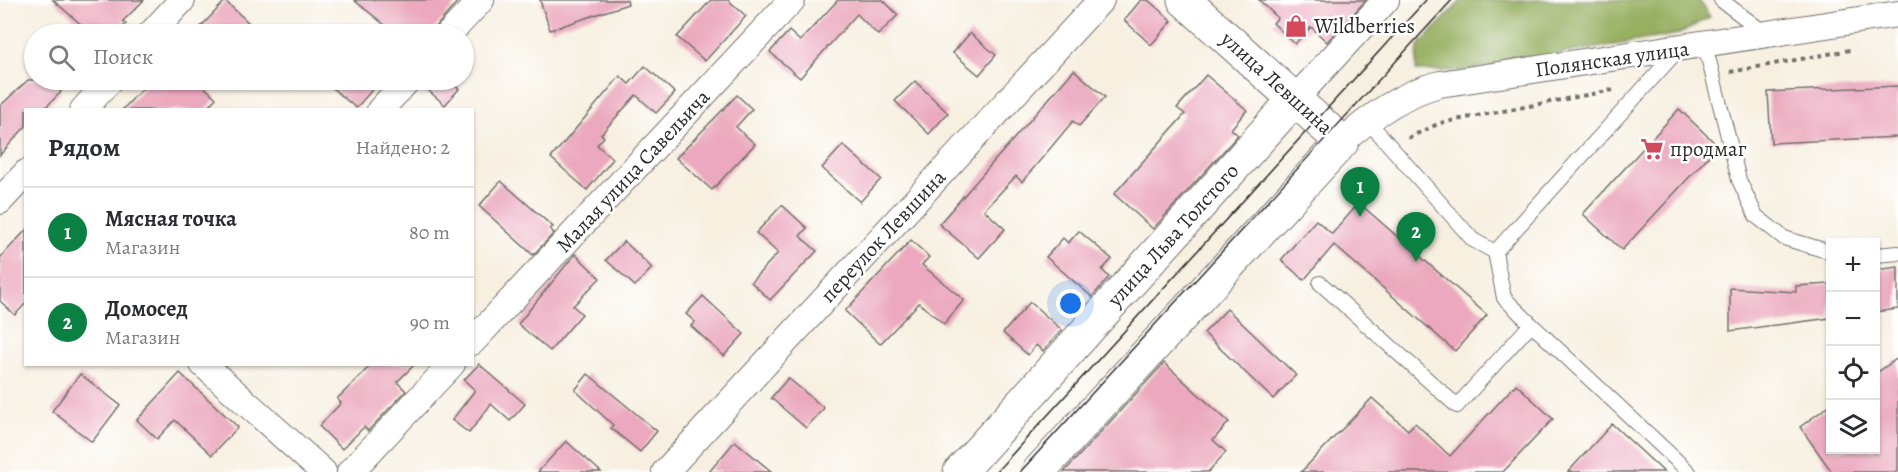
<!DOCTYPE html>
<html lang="ru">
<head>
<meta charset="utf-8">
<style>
  :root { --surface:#fff; --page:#f2f2f3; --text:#2b2b33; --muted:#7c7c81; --line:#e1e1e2; --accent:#0b8043 }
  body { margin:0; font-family:Alegreya,serif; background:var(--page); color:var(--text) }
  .controls { position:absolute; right:18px; bottom:18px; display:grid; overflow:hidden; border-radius:0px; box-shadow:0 2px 4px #0004 }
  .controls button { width:54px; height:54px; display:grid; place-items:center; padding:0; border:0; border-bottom:2px solid var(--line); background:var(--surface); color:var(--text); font:30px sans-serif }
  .you { position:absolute; left:1071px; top:304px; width:21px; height:21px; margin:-15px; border:4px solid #fff; border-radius:50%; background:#1a73e8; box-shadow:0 0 0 9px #1a73e833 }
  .badge { display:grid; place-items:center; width:39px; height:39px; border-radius:50%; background:var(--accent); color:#fff; font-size:20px; font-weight:700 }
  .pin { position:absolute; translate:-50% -50px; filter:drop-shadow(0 2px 3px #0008) }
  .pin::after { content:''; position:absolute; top:32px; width:21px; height:18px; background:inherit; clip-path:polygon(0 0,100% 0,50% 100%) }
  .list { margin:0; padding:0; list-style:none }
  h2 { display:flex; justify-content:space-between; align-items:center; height:78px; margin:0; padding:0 24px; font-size:26px }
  h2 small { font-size:20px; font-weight:400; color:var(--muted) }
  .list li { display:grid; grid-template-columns:39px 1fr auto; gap:18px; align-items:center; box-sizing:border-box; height:90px; padding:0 24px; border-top:2px solid var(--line) }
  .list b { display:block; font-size:22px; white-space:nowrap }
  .list p { margin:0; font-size:20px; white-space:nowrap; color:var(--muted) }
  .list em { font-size:20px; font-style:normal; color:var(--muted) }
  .icon { flex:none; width:33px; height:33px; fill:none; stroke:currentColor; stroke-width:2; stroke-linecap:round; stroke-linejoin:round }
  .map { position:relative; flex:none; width:1898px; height:472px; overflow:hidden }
  .search { position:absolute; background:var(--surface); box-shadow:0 2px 4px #0004; left:24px; top:24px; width:450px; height:66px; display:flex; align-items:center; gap:15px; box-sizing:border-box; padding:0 21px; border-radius:33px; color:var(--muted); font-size:22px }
  .panel { position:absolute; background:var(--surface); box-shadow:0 2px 4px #0004; left:24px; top:108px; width:450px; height:258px; border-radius:0px }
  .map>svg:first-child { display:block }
  .forest { fill:#96af60; stroke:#606d46; stroke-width:1.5 }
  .building { fill:#eba8be }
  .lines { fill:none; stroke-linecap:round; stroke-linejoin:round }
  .service-casing { stroke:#72706b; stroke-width:16 }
  .minor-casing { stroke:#72706b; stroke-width:28 }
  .tertiary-casing { stroke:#72706b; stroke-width:35 }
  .path { stroke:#72706b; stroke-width:4; stroke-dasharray:4.5 4.5; stroke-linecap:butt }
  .service { stroke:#fff; stroke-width:14 }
  .minor { stroke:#fff; stroke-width:26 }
  .tertiary { stroke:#fff; stroke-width:33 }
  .tram { stroke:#2b2b2b; stroke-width:1.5 }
  .labels { text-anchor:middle; stroke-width:5; stroke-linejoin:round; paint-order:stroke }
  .poi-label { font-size:21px; fill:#2b2b2b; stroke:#fff; text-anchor:start }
  .street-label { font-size:21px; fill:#2b2b2b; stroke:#fff }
</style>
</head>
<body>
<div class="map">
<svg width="1898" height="472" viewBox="0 0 1898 472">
  <rect width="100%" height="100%" fill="#fff"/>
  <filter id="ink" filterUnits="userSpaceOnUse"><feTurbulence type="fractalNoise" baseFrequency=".0167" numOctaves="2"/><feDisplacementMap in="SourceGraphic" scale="12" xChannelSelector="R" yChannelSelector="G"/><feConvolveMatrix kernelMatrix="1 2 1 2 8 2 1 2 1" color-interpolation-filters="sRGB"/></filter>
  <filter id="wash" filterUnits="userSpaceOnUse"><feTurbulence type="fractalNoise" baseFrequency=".008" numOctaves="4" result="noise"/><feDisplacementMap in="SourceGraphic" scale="24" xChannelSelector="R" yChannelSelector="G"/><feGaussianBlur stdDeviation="1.35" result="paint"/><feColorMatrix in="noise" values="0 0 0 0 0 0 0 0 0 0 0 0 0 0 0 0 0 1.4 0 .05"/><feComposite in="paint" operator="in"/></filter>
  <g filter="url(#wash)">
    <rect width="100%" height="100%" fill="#f7f0e1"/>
    <path class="forest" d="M1462 0H1699L1710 17 1679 34 1460 71H1416L1418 46Z"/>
    <g id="blocks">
      <g class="building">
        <path d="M53 0H144L123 21 126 24 116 34H92Z"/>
        <path d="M354 0H459L430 34H396Z"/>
        <path d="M540 0H627L628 4 550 30Z"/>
        <path d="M711 0H728L746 16 705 61 677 37Z"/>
        <path d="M838 0H883L898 15 878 35 857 14 800 78 770 52 789 31 800 41Z"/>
        <path d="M1141 0H1148L1172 21 1151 45 1124 20Z"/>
        <path d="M1259 0H1366L1327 42 1311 27 1295 44 1273 23 1278 18Z"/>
        <path d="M225 1 261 34H194Z"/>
        <path d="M970 33 996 55 979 75 953 53Z"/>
        <path d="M645 66 675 93 656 113 636 95 601 134 604 137 597 145 613 159 587 190 551 158 620 76 629 84Z"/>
        <path d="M1074 70 1105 97 1079 126 1073 121 1022 182 1016 176 984 210 1005 229 979 258 939 224Z"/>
        <path d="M1206 75 1247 110 1231 129 1238 135 1153 229 1114 194 1185 114 1177 108Z"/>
        <path d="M28 80H49L61 92 43 110H26V126L0 155V106Z"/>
        <path d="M151 80H197L216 98 205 110H122Z"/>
        <path d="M323 80H381L356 108Z"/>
        <path d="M423 80H448L459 89 445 105 422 85Z"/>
        <path d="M915 81 948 113 929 134 895 101Z"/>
        <path d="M1898 86V137L1771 143 1768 92Z"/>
        <path d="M737 95 752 109 736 127 755 144 712 190 676 158Z"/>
        <path d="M1679 109 1718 146 1622 250 1583 214Z"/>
        <path d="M843 145 881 179 860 202 822 168Z"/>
        <path d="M501 181 553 227 550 229 554 233 533 255 479 206Z"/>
        <path d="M1359 203 1487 315 1455 351 1334 245 1304 280 1281 260 1316 220 1332 234Z"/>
        <path d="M782 205 807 228 800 236 817 251 770 300 751 282 778 253 756 233Z"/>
        <path d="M26 230V303L15 315 0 301V258Z"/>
        <path d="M1079 231 1112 259 1102 270 1109 277 1092 297 1046 257 1063 238 1068 243Z"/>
        <path d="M911 240 929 257 922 265 964 300 944 324 919 303 880 344 845 311Z"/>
        <path d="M624 241 652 268 635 286 606 260Z"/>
        <path d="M575 254 600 278 573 306 582 314 550 351 518 324Z"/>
        <path d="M1898 267V309L1875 312V270Z"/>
        <path d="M1830 284V318L1730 331V288L1796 292V286Z"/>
        <path d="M703 296 744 334 724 356 691 326 695 322 686 314Z"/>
        <path d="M1030 302 1062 330 1043 351 1036 345 1028 355 1003 333Z"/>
        <path d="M1227 309 1296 375 1273 399 1204 333Z"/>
        <path d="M1898 358V472H1832L1800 427 1830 405V450H1875V374Z"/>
        <path d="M1164 363 1229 422 1213 440 1226 452 1208 472H1064Z"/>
        <path d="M372 364H415L397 382 406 391 368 431 364 427 342 449 319 426 341 403 337 399Z"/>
        <path d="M479 364 525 404 510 421 491 404 469 433 452 420 475 390 464 380Z"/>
        <path d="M180 373 238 427 212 455 175 420 157 439 137 420Z"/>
        <path d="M80 374 120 405 92 442 52 411Z"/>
        <path d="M588 374 657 431 640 452 611 428 613 425 575 390Z"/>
        <path d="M788 378 824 408 806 428 771 398Z"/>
        <path d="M1516 384 1553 419 1503 472H1301L1372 398 1408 430 1415 423 1450 456Z"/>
        <path d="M1612 424 1664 472H1568Z"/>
        <path d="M566 441 601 472H538Z"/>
        <path d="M735 441 772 472H709Z"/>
      </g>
    </g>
  </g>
  <g filter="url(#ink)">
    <use href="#blocks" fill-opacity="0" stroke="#72706b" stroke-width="1.5"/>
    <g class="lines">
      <g class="service-casing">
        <g id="service">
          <path d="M1721 0 1766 34"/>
          <path d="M1705 45 1739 180 1756 216 1784 238 1830 252"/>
          <path d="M1367 120 1473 240 1495 252 1679 49"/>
          <path d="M1876 255 1898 253"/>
          <path d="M1320 283 1457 406 1531 324 1504 298 1495 252"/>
          <path d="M1531 324 1689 472"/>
        </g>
      </g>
      <g class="minor-casing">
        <g id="minor">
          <path d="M151 34 182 0"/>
          <path d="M449 34 481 0"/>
          <path d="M1294 100 1386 0"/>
          <path d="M83 110 110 80"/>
          <path d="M380 110 408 80"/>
          <path d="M1342 142C1371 116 1403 93 1440 84L1898 14"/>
          <path d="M0 201 26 173"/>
          <path d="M472 342 792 0"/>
          <path d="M203 364 323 472"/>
          <path d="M350 472 452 364"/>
          <path d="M665 472 1101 0"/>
        </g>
      </g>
      <g class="tertiary-casing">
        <g id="tertiary">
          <path d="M960 472 1294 100"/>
          <path d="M1038 472 1342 142 1184 0"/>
        </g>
      </g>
      <g class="path">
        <path d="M1730 72 1850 50"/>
        <path d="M1408 138 1440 123 1613 90"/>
      </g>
      <use href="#service" class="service"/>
      <use href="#minor" class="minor"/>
      <use href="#tertiary" class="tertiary"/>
      <g class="tram">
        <path d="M996 472 1426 0"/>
        <path d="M1020 472 1452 0"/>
      </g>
    </g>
  </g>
  <defs>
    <g id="shop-bare" transform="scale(1.8)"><path d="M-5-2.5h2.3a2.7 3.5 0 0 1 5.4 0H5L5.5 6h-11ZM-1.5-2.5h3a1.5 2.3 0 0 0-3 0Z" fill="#d1495b" stroke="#fff" stroke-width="2.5" paint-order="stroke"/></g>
    <g id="supermarket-bare" transform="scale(1.8)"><path d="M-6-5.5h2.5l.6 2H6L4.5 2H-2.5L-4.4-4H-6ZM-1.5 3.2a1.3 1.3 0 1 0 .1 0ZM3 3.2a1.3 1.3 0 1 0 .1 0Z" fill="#d1495b" stroke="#fff" stroke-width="2.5" paint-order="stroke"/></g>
  </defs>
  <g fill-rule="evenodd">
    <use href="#shop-bare" x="1296" y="26"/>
    <use href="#supermarket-bare" x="1652" y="149"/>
  </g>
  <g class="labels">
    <g class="poi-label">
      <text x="1314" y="33">Wildberries</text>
      <text x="1670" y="156">продмаг</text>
    </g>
    <g class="street-label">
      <text transform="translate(1612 59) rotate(-8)" y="7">Полянская улица</text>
      <text transform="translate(1277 83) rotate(42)" y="7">улица Левшина</text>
      <text transform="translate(633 171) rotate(-47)" y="7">Малая улица Савельича</text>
      <text transform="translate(1173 235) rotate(-48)" y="7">улица Льва Толстого</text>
      <text transform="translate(883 236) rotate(-47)" y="7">переулок Левшина</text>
    </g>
  </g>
</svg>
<div class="controls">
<button>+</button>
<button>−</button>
<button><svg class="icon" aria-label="locate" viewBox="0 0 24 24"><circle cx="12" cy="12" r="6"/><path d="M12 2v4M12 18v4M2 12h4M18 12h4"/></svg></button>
<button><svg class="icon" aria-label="layers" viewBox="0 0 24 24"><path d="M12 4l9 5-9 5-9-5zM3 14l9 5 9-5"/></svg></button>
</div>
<div class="you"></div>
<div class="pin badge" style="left:1360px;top:217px">1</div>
<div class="pin badge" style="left:1416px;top:262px">2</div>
<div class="search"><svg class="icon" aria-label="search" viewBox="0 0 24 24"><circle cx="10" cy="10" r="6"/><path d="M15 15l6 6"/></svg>Поиск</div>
<section class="panel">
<h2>Рядом<small>Найдено: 2</small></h2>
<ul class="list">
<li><span class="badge">1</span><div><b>Мясная точка</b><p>Магазин</p></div><em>80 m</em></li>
<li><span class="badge">2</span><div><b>Домосед</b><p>Магазин</p></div><em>90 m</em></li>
</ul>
</section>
</div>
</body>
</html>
